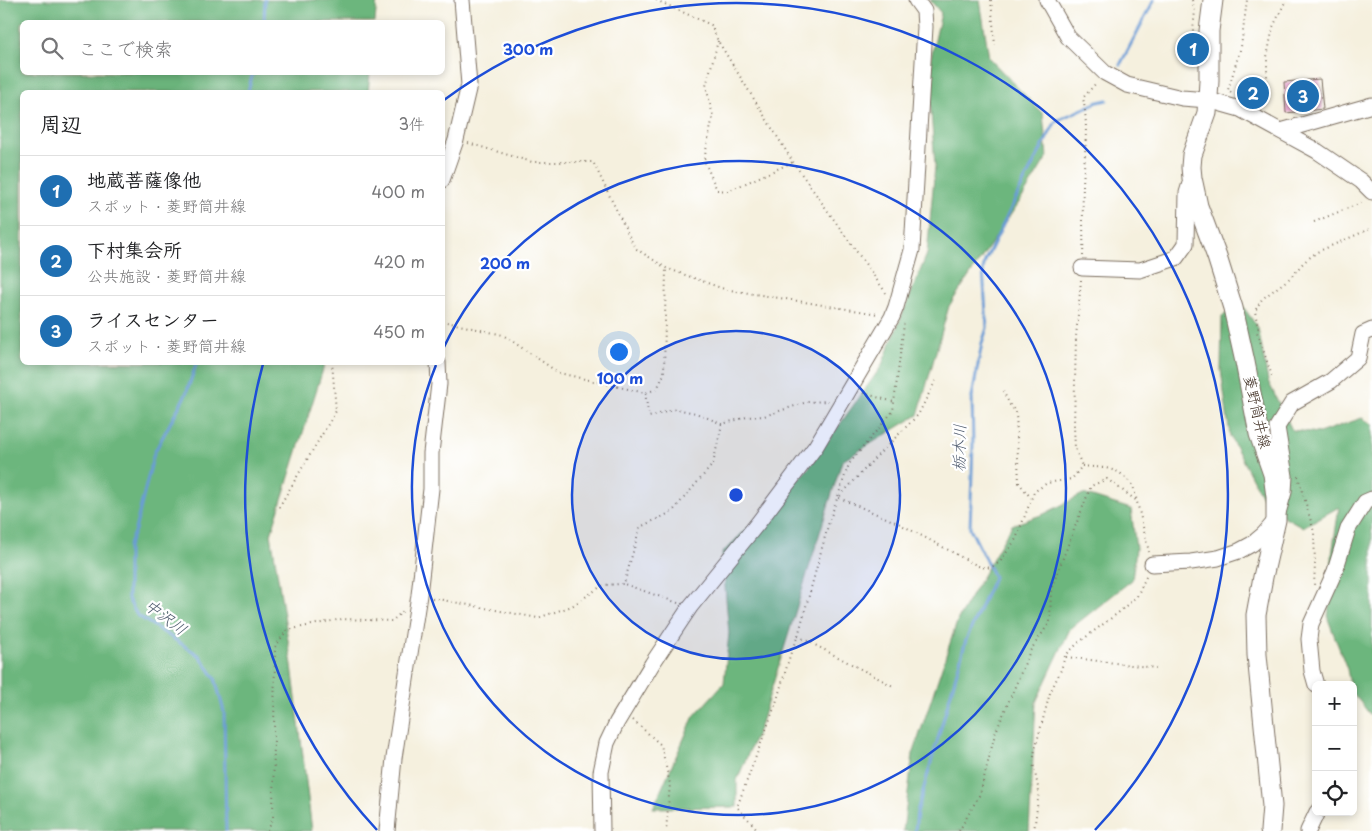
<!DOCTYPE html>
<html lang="ja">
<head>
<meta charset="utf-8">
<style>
  :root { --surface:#fff; --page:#f6f6f6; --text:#202124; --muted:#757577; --line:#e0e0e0; --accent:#1f6fb2 }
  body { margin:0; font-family:"Playpen Sans","Klee One",sans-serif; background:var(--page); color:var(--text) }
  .controls { position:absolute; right:15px; bottom:15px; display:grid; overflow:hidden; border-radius:8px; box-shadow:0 2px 8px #0003 }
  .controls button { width:45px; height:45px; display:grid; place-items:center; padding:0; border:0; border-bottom:1px solid var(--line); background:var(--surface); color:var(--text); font:25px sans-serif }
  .you { position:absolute; left:618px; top:351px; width:18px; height:18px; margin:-12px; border:4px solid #fff; border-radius:50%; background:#1a73e8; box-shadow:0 0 0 8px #1a73e833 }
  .badge { display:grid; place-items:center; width:32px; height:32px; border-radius:50%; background:var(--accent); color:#fff; font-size:16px; font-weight:700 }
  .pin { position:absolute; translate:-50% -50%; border:2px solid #fff; box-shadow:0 1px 5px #0006 }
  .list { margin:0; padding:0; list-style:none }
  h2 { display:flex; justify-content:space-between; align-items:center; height:65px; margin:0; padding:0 20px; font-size:21px }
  h2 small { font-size:16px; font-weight:400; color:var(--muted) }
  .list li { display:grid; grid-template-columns:32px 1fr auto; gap:15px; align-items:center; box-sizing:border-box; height:70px; padding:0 20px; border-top:1px solid var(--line) }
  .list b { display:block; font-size:19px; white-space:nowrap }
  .list p { margin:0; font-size:16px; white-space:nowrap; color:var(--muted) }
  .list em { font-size:16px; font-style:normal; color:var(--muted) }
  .icon { flex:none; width:28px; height:28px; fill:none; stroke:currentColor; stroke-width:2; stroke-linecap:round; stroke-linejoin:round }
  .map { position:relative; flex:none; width:1372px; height:831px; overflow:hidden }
  .search { position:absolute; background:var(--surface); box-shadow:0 2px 8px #0003; left:20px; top:20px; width:425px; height:55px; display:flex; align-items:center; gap:12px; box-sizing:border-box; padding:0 18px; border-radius:8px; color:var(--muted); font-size:19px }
  .panel { position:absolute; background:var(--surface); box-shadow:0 2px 8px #0003; left:20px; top:90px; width:425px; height:275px; border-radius:8px }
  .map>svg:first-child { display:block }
  .forest { fill:#6cb67d; stroke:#54704e }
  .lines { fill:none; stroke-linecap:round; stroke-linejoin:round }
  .stream { stroke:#6b9cd5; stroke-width:3 }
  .building { fill:#f3a8d8 }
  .minor-casing { stroke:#7c6f61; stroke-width:17 }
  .major-casing { stroke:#7c6f61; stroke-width:21 }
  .path { stroke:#7c6f61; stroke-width:2; stroke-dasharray:1 4; stroke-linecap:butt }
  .minor { stroke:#fff; stroke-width:15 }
  .major { stroke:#fff; stroke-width:19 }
  .ring { fill:none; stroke:#1d4ed8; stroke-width:2.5 }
  .labels { text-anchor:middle; stroke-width:4.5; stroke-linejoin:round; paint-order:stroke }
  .street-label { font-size:15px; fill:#3b2a1e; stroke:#fff }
  .water-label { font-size:16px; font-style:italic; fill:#515d70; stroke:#fff }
  .centre { fill:#1d4ed8; stroke:#fff; stroke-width:2.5 }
  .ring-label { font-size:15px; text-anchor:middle; font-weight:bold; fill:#1d4ed8; stroke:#fff; stroke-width:4.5; stroke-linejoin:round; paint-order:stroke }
</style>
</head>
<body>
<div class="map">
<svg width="1372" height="831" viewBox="0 0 1372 831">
  <rect width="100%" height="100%" fill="#fff"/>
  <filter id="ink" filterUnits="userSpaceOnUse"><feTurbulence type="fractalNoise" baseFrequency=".02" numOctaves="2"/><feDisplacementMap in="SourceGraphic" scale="10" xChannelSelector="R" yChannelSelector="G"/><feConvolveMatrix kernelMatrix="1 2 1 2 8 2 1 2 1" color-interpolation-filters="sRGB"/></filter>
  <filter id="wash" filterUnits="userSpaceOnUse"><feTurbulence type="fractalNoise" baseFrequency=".0096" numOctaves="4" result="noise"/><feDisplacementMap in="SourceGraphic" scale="20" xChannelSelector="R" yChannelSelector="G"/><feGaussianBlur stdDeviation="1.12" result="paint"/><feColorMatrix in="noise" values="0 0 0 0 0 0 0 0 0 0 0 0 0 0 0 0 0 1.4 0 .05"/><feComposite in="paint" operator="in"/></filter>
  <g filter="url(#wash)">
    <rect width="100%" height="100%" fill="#f5f0de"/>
    <g class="forest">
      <path d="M0 0H377L375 22H22V72L370 73 368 92H22V362L325 363 271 534 292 665 312 831H0Z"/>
      <path d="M930 0H980L989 58 1043 114 1047 157 1024 195 949 306 918 415 842 461 760 726 737 780V807L653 808 694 716 724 683 729 633 722 553 807 470 881 367 927 254 935 166 928 71 941 13Z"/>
      <path d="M1242 305 1258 328 1268 381 1292 430 1319 433 1362 418 1372 424V521L1371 531 1372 532V717L1353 693V685H1350L1347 669 1328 619 1332 555 1339 507 1303 527 1267 507 1230 436 1221 370 1222 316Z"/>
      <path d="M1083 494 1131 509 1136 549 1132 580 1070 629 1036 702 1029 831H903L913 754 958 619 1012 525 1044 514Z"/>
    </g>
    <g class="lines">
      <g class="stream">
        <path d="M264 22 265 0"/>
        <path d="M1120 65 1154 0"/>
        <path d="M248 92 253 72"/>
        <path d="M197 362 186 394 154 453 135 530 128 547V599L137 615 200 656 215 678 224 712 226 831"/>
        <path d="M915 831 917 812 966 640 994 577 970 528 973 445 972 397 982 343 987 328 983 270 985 261 1025 180 1056 121 1098 102 1107 100"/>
      </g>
    </g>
    <g id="blocks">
      <g class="building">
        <path d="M1320 79 1323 109 1286 113 1284 82Z"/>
        <path d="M1247 83H1263L1260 109 1241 100Z"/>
      </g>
    </g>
  </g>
  <g filter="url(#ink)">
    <use href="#blocks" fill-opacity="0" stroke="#7c6f61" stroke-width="1"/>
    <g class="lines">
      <g class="minor-casing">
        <g id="minor">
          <path d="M1047 0 1068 37 1105 73 1127 85 1182 98 1208 100 1240 109 1317 151 1361 181 1372 192"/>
          <path d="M1281 131 1372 105"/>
          <path d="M442 180 456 140 469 85 462 0"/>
          <path d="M1082 268 1140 270 1176 258 1186 244 1187 193 1191 180"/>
          <path d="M1152 564 1191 562 1218 558 1239 551 1252 544 1264 534 1276 520 1284 492 1285 476 1277 427 1292 403 1331 381 1358 358 1363 334 1372 330"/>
          <path d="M1316 685 1312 671 1309 639 1311 624 1335 571 1348 529 1365 502 1372 499"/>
          <path d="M387 831 394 758 419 595 431 489V453L439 384 438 362"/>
          <path d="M602 831 601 772 607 743 617 722 652 664 690 607 758 523 816 446 892 317 896 307 912 250 925 27 924 11 916 0"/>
          <path d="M1308 831 1317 812"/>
        </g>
      </g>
      <g class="major-casing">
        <path id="major" d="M1213 0 1209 31V81L1207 113 1192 155 1191 167 1192 178 1198 206 1217 257 1233 308 1245 362 1259 434 1273 474 1276 497V520L1263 577 1256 615 1257 655 1272 806 1270 831"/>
      </g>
      <g class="path">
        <path d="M656 0 711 25 718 41 793 162 886 293"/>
        <path d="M991 0 995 45"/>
        <path d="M1192 0 1195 11 1192 39 1193 54"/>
        <path d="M718 41 706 86 713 116 704 160 717 190 728 191 793 162"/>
        <path d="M1231 93 1228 90 1241 47 1247 0"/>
        <path d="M1264 106 1267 80V57L1273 27 1286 0"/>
        <path d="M468 143 532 162H593L635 248 666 268 724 289 878 314"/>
        <path d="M1314 222 1363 202"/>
        <path d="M1083 256C1084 233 1082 210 1083 186 1084 157 1089 128 1083 98L1096 83"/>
        <path d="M1081 280 1076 337 1074 426 1075 448 1082 466"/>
        <path d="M442 321 503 335 559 373 645 393 657 389 664 374 666 268"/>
        <path d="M1272 376 1257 332 1258 328 1255 311 1262 299 1290 278 1304 262 1317 252 1372 228"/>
        <path d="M1003 391 1010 405 1016 412 1019 483 1031 498"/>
        <path d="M645 393 649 417 676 409 696 413 722 424 747 417 764 416 807 402 828 401"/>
        <path d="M863 393 894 402"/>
        <path d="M1082 466 1106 468 1119 472 1133 485 1149 552"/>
        <path d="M1298 476 1314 532 1315 564 1314 586"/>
        <path d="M840 496 875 458 918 415 936 380"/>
        <path d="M839 498 898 523 978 566 986 568 994 566 1000 562 1016 539 1034 492 1047 483 1072 479 1082 466"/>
        <path d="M279 507 336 411 332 362"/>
        <path d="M432 598 538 618 572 606 603 585 624 584"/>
        <path d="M678 603 624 584 640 527 672 512 713 464 722 424"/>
        <path d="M798 636 895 687"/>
        <path d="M1066 657 1156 668"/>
        <path d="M633 720 661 745 670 784 666 831"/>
        <path d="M268 831 273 817 275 647 287 630 342 619 392 621 404 610"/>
        <path d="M759 831 737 807 776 703 792 649 798 636 829 522 849 464 893 411 904 324"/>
        <path d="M959 831 980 794 995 734 1030 651 1050 622 1051 589 1091 486 1107 479 1137 501"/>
        <path d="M1034 831 1039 792 1033 763 1035 749 1050 693 1061 670 1065 656 1078 643 1118 613 1137 596 1147 575"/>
      </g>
      <use href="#minor" class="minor"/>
      <use href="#major" class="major"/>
    </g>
  </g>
  <circle cx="736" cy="495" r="164" fill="#1d4ed8" fill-opacity=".12"/>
  <g class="ring">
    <circle cx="736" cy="495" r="164"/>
    <path d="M443 349A327 327 0 1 1 436 365"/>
    <path d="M377 830A491 491 0 0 1 263 364M444 100A491 491 0 0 1 1095 830"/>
  </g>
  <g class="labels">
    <g class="street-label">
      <text transform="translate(1257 412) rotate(77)" y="5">菱野筒井線</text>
    </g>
    <g class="water-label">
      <text transform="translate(959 448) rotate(-89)" y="6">栃木川</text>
      <text transform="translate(166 617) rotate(37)" y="6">中沢川</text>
    </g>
  </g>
  <circle cx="736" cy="495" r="8" class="centre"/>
  <g class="ring-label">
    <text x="528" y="55">300 m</text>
    <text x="505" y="269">200 m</text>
    <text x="620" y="384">100 m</text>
  </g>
</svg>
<div class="controls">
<button>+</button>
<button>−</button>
<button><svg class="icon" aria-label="locate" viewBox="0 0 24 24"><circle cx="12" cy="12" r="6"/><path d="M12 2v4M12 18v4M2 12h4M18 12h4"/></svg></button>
</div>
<div class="you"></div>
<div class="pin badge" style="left:1193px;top:49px">1</div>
<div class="pin badge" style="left:1253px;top:93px">2</div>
<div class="pin badge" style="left:1303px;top:96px">3</div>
<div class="search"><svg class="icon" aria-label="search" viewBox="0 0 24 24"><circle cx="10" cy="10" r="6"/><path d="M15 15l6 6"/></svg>ここで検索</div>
<section class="panel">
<h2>周辺<small>3件</small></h2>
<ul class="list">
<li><span class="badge">1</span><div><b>地蔵菩薩像他</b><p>スポット · 菱野筒井線</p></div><em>400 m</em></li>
<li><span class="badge">2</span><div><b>下村集会所</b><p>公共施設 · 菱野筒井線</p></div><em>420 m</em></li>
<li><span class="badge">3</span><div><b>ライスセンター</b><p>スポット · 菱野筒井線</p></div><em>450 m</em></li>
</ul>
</section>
</div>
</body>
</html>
